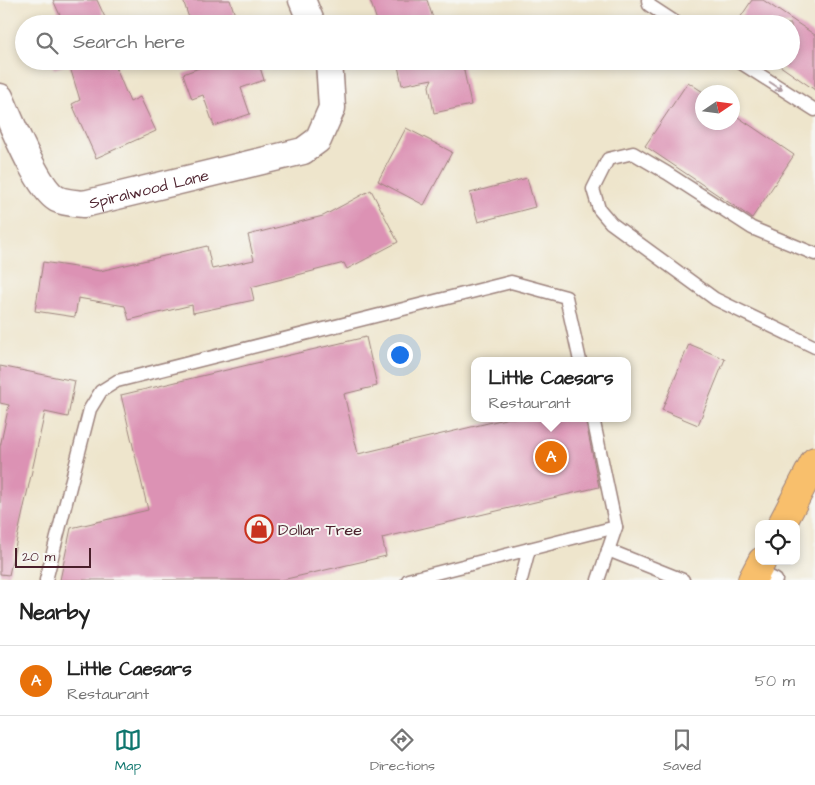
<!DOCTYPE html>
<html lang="en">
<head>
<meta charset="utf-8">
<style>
  :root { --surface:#fff; --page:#f2f2f2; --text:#222; --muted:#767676; --line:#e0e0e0; --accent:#0f766e }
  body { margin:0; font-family:"Architects Daughter",sans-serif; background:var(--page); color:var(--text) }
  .controls { position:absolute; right:15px; bottom:15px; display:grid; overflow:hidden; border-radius:10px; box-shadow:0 2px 8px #0003 }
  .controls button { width:45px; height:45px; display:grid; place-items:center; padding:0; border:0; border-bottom:1px solid var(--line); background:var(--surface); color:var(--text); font:25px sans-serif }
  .compass { position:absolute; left:695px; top:85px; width:45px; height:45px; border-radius:50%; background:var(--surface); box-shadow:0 2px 8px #0003; rotate:77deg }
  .scale { position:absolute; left:15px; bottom:12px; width:76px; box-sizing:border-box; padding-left:5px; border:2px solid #4a1f2b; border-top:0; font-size:14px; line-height:18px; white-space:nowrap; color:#4a1f2b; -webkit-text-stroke:4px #f6f6f2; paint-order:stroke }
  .you { position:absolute; left:399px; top:354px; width:18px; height:18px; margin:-12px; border:4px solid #fff; border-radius:50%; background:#1a73e8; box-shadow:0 0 0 8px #1a73e833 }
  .badge { display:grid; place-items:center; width:32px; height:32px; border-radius:50%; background:var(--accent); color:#fff; font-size:16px; font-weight:700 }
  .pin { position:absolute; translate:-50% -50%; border:2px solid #fff; box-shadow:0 1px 5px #0006 }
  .popup { position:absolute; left:471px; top:357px; width:160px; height:65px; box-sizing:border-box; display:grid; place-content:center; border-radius:10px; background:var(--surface); filter:drop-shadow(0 1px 4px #0005); font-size:16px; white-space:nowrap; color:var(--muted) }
  .popup b { font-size:19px; color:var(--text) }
  .popup::after { content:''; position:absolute; left:50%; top:100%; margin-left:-10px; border:10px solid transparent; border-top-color:var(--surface) }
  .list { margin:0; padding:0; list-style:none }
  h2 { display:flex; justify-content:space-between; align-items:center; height:65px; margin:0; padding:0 20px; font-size:21px }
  h2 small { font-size:16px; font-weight:400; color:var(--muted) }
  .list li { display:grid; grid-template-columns:32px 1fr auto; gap:15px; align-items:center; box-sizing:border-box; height:70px; padding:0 20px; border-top:1px solid var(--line) }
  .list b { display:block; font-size:19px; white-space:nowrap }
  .list p { margin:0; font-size:16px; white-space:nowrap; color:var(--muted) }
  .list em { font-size:16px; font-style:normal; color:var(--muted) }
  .icon { flex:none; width:28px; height:28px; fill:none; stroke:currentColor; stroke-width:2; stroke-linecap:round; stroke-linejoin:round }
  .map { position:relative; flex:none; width:815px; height:580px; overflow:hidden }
  .search { position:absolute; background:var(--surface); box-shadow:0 2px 8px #0003; left:15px; right:15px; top:15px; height:55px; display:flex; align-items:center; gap:12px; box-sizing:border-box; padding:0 18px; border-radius:28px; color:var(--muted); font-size:19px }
  .sheet { height:135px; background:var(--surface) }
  nav { display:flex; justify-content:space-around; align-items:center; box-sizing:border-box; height:70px; border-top:1px solid var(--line); background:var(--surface); font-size:14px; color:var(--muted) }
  nav a { display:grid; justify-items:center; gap:2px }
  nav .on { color:var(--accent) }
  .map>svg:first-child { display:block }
  .building { fill:#dc92b4 }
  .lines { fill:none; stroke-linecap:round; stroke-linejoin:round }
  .service-casing { stroke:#9c827c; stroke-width:15 }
  .minor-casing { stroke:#9c827c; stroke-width:29 }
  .primary-casing { stroke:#9c827c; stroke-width:30 }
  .service { stroke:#fff; stroke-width:12 }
  .minor { stroke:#fff; stroke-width:26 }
  .primary { stroke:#f8bf6c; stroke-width:28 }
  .oneway { stroke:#ae9aa0 }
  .labels { text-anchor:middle; stroke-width:4; stroke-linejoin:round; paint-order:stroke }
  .street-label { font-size:16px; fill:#4a1f2b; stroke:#f6f6f2 }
  .poi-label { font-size:16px; fill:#4a1f2b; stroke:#f6f6f2; text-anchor:start }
</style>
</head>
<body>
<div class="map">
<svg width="815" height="580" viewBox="0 0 815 580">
  <rect width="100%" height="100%" fill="#f6f6f2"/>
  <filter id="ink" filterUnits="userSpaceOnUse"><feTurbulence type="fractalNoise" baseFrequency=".02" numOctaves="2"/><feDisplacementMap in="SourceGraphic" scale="10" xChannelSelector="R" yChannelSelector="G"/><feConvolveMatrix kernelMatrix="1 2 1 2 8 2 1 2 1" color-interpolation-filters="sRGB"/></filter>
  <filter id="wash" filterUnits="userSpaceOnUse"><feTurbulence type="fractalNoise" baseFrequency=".0096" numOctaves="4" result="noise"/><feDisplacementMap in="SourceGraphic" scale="20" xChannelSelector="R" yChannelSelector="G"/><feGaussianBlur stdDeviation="1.12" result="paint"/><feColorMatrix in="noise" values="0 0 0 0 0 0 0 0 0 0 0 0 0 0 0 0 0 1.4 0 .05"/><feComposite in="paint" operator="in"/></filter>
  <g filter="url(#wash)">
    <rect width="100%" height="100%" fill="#eee5cc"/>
    <g id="blocks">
      <g class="building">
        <path d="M53 0H97L108 24H64Z"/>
        <path d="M183 0H230L238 24H191Z"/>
        <path d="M370 0H427L435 24H378Z"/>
        <path d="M752 0H763L815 35V90L773 61H791V24H736Z"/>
        <path d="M51 61H113L130 102 140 97 156 131 96 158 72 104 80 100 69 64 54 69Z"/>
        <path d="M218 61H258L264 80 241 88 250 114 214 126 203 95 192 99 183 74Z"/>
        <path d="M397 61H462L471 105 434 113 429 86 432 79 402 85Z"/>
        <path d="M688 82 703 92 702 122H732V113L794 155 752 218 645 146Z"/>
        <path d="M406 128 452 152 424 205 378 181Z"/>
        <path d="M527 178 535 207 478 222 470 193Z"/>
        <path d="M371 190 398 242 347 269 344 263 251 287 254 300 193 313 192 305 129 320 125 306 78 298 75 317 35 311 43 262 100 271 207 246 212 269 254 260 248 235 323 216Z"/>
        <path d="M366 337 377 386 344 394 358 454 509 418H585L599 487 382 538 386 556 282 580H60L71 528 148 510 121 395Z"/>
        <path d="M689 344 725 359 698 425 662 410Z"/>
        <path d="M0 366 75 381 68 417 45 412 9 575 0 574V447L9 405 0 403Z"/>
      </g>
    </g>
  </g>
  <g filter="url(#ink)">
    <use href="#blocks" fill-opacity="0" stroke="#9c827c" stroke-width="1"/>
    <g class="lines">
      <g class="service-casing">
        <g id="service">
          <path d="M648 0 649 5 678 24"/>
          <path d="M738 61 815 110"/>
          <path d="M815 254 752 228 667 173 633 153 608 159 593 189 599 209 611 223 715 299 815 347"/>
          <path d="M593 418 616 527 598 580"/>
          <path d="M608 550 683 580"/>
          <path d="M757 570 776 580"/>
          <path d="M46 580 90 409 101 391 117 381 511 282 566 297 580 361"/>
          <path d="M408 580 616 527"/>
          <path d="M521 580 529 549"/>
        </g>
      </g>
      <g class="minor-casing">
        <g id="minor">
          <path d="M302 0 312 24"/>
          <path id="s1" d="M0 97C10 119 37 188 57 199 65 203 75 203 84 204L303 151 318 140 332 108 329 61"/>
        </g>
      </g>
      <g class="primary-casing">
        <g id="primary">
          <path d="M782 524 815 461"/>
          <path d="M752 580 762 561"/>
        </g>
      </g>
      <use href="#service" class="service"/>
      <use href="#minor" class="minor"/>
      <use href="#primary" class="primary"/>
    </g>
    <defs><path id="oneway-shaft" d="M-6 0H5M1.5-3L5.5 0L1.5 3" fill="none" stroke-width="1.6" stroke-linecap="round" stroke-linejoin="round" transform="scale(1.25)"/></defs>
    <use class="oneway" href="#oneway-shaft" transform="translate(776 86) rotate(32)"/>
  </g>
  <defs>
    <g id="shop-ring" transform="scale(1.4375)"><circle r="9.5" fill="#f6f6f2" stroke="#c8321e" stroke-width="1.5"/><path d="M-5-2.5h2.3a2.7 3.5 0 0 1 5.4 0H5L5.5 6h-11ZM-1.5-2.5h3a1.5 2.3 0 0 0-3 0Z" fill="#c8321e"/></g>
  </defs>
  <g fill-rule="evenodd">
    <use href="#shop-ring" x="259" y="529"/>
  </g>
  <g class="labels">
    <g class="street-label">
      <text dy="6" stroke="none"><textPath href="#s1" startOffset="212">Spiralwood Lane</textPath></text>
    </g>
    <g class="poi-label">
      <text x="278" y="535">Dollar Tree</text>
    </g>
  </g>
</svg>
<div class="controls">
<button><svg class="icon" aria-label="locate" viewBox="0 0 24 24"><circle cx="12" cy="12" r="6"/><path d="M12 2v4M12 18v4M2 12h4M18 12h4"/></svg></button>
</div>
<svg class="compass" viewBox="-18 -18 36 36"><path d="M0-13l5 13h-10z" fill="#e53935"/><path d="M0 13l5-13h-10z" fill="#767676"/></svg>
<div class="scale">20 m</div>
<div class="you"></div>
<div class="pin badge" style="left:551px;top:457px;background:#e8710a">A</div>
<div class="popup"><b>Little Caesars</b>Restaurant</div>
<div class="search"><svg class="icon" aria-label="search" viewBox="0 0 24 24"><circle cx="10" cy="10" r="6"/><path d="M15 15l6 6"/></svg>Search here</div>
</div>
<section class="sheet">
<h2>Nearby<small></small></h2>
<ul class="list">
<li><span class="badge" style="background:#e8710a">A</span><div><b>Little Caesars</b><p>Restaurant</p></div><em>50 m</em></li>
</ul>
</section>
<nav>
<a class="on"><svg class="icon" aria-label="map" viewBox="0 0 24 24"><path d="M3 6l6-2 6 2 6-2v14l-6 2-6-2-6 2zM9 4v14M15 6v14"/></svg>Map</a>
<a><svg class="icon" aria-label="directions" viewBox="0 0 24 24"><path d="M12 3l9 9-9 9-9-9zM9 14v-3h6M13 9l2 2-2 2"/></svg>Directions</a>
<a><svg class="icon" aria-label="saved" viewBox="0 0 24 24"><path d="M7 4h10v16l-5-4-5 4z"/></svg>Saved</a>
</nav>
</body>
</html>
